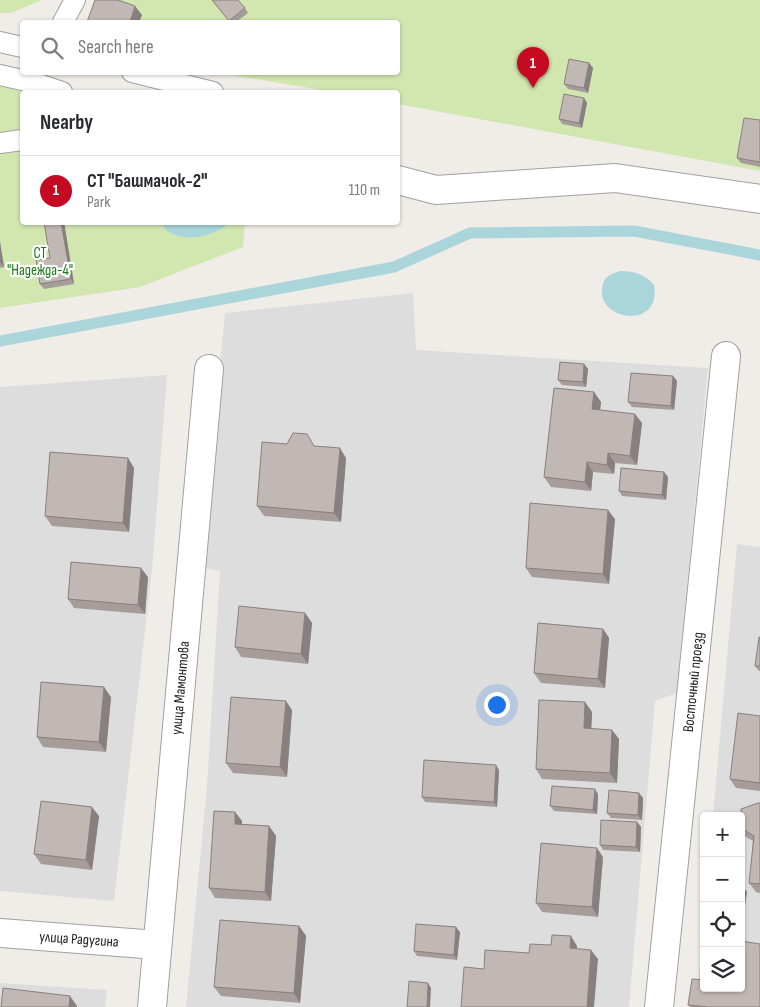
<!DOCTYPE html>
<html lang="en">
<head>
<meta charset="utf-8">
<style>
  :root { --surface:#fff; --page:#f7f7f7; --text:#2b2b33; --muted:#7c7c81; --line:#e1e1e2; --accent:#c50b22 }
  body { margin:0; font-family:"Sofia Sans Condensed",sans-serif; background:var(--page); color:var(--text) }
  .controls { position:absolute; right:15px; bottom:15px; display:grid; overflow:hidden; border-radius:5px; box-shadow:0 1px 4px #0004 }
  .controls button { width:45px; height:45px; display:grid; place-items:center; padding:0; border:0; border-bottom:1px solid var(--line); background:var(--surface); color:var(--text); font:25px sans-serif }
  .you { position:absolute; left:496px; top:704px; width:18px; height:18px; margin:-12px; border:4px solid #fff; border-radius:50%; background:#1a73e8; box-shadow:0 0 0 8px #1a73e833 }
  .badge { display:grid; place-items:center; width:32px; height:32px; border-radius:50%; background:var(--accent); color:#fff; font-size:16px; font-weight:700 }
  .pin { position:absolute; translate:-50% -41px; filter:drop-shadow(0 1px 2px #0008) }
  .pin::after { content:''; position:absolute; top:26px; width:18px; height:15px; background:inherit; clip-path:polygon(0 0,100% 0,50% 100%) }
  .list { margin:0; padding:0; list-style:none }
  h2 { display:flex; justify-content:space-between; align-items:center; height:65px; margin:0; padding:0 20px; font-size:21px }
  h2 small { font-size:16px; font-weight:400; color:var(--muted) }
  .list li { display:grid; grid-template-columns:32px 1fr auto; gap:15px; align-items:center; box-sizing:border-box; height:70px; padding:0 20px; border-top:1px solid var(--line) }
  .list b { display:block; font-size:19px; white-space:nowrap }
  .list p { margin:0; font-size:16px; white-space:nowrap; color:var(--muted) }
  .list em { font-size:16px; font-style:normal; color:var(--muted) }
  .icon { flex:none; width:28px; height:28px; fill:none; stroke:currentColor; stroke-width:2; stroke-linecap:round; stroke-linejoin:round }
  .map { position:relative; flex:none; width:760px; height:1007px; overflow:hidden }
  .search { position:absolute; background:var(--surface); box-shadow:0 1px 4px #0004; left:20px; top:20px; width:380px; height:55px; display:flex; align-items:center; gap:12px; box-sizing:border-box; padding:0 18px; border-radius:5px; color:var(--muted); font-size:19px }
  .panel { position:absolute; background:var(--surface); box-shadow:0 1px 4px #0004; left:20px; top:90px; width:380px; height:135px; border-radius:5px }
  .map>svg:first-child { display:block }
  .residential { fill:#dedddd }
  .grass { fill:#d2e7b0 }
  .water { fill:#aad6db }
  .lines { fill:none; stroke-linecap:round; stroke-linejoin:round }
  .stream { stroke:#aad6db; stroke-width:11 }
  .service-casing { stroke:#a1a1a1; stroke-width:22 }
  .minor-casing { stroke:#a1a1a1; stroke-width:30 }
  .service { stroke:#fff; stroke-width:20 }
  .minor { stroke:#fff; stroke-width:28 }
  .wall { fill:#a69d9b }
  .shaded-wall { fill:#87807e }
  .building { fill:#c1b7b4; stroke:#87807e }
  .labels { text-anchor:middle; stroke-width:4.5; stroke-linejoin:round; paint-order:stroke }
  .park-label { font-size:15px; fill:#167a12; stroke:#fff }
  .street-label { font-size:15px; fill:#202020; stroke:#fff }
</style>
</head>
<body>
<div class="map">
<svg width="760" height="1007" viewBox="0 0 760 1007">
  <rect width="100%" height="100%" fill="#f0ece7"/>
  <g class="residential">
    <path d="M413 293 416 350 708 368 677 693 655 701 629 1007H186L207 786 220 571 200 567 225 313Z"/>
    <path d="M167 375 152 570 114 901 0 891V387Z"/>
    <path d="M737 544 760 547V1007H696L704 920V988H741V816H713Z"/>
    <path d="M0 983 107 990 105 1007H0Z"/>
  </g>
  <g class="grass">
    <path d="M0 0H42L11 13H0Z"/>
    <path d="M104 0H760V171L398 104V92H333L219 73 398 72V22H97Z"/>
    <path d="M0 79 62 92H22V222L245 223 243 247 140 287 0 308Z"/>
  </g>
  <g class="water">
    <path d="M161 223V222L229 223C214 238 173 246 161 223Z"/>
    <path d="M620 271C634 271 645 274 654 285 662 330 598 321 602 289 603 277 610 274 620 271Z"/>
  </g>
  <g class="lines">
    <path class="stream" d="M0 341 394 267 470 233 634 231 760 255"/>
    <g class="service-casing">
      <g id="service">
        <path d="M63 22 75 0"/>
        <path d="M0 42 22 47"/>
        <path d="M132 72 213 92"/>
        <path d="M0 75 35 83 62 92"/>
        <path d="M0 143 22 140"/>
      </g>
    </g>
    <g class="minor-casing">
      <g id="minor">
        <path d="M398 180 436 190 615 178 760 199"/>
        <path d="M0 933 157 945"/>
        <path d="M152 1007 209 369"/>
        <path d="M659 1007 726 356"/>
      </g>
    </g>
    <use href="#service" class="service"/>
    <use href="#minor" class="minor"/>
  </g>
  <g class="wall">
    <path d="M212 0 245 8 248 13 236 22H230Z"/>
    <path d="M589 63 593 68 588 93 568 89 564 84Z"/>
    <path d="M584 98 587 103 582 128 562 124 559 119Z"/>
    <path d="M760 120V167L741 163 737 158Z"/>
    <path d="M44 222H64L74 284 44 289 40 284 50 258Z"/>
    <path d="M0 242 4 267 0 268Z"/>
    <path d="M584 364 588 369 586 387 562 385 558 380Z"/>
    <path d="M673 376 677 381 674 410 632 407 628 402Z"/>
    <path d="M594 392 601 402 600 410 642 423 637 465 615 463 614 474 593 472 591 491 551 487 544 477Z"/>
    <path d="M315 446 346 458 341 522 264 516 257 506Z"/>
    <path d="M128 458 134 468 129 532 52 526 45 516Z"/>
    <path d="M668 477 666 500 622 496 619 491Z"/>
    <path d="M615 519 609 584 532 577 526 568Z"/>
    <path d="M148 577 145 614 74 608 68 599Z"/>
    <path d="M305 613 312 623 308 664 241 657 235 647Z"/>
    <path d="M603 629 609 638 605 688 541 683 534 673Z"/>
    <path d="M760 637V671H759L755 666Z"/>
    <path d="M111 697 106 752 43 747 37 737Z"/>
    <path d="M292 710 287 777 233 773 226 763Z"/>
    <path d="M592 712 591 729 612 730 619 739 617 783 542 779 536 769Z"/>
    <path d="M760 716V791L736 788 730 779Z"/>
    <path d="M499 770 497 807 425 802 422 797Z"/>
    <path d="M639 793 643 798 642 820 611 818 607 813Z"/>
    <path d="M598 794 597 814 554 811 550 806Z"/>
    <path d="M760 803V893L756 892 749 883 753 841 746 837 741 830V816Z"/>
    <path d="M235 812 242 821V824L269 826 276 836 271 901 215 898 209 888Z"/>
    <path d="M99 816 92 870 41 864 34 854Z"/>
    <path d="M637 822 641 827 640 852 603 850 600 845Z"/>
    <path d="M603 857 598 917 542 912 536 903Z"/>
    <path d="M299 926 306 936 300 1003 221 996 214 987Z"/>
    <path d="M460 932 457 960 417 956 414 951Z"/>
    <path d="M688 1005 760 1007H690Z"/>
  </g>
  <g class="shaded-wall">
    <path d="M135 6 142 15 139 22H130Z"/>
    <path d="M589 63 593 68 588 93 584 88Z"/>
    <path d="M584 98 587 103 582 128 579 123Z"/>
    <path d="M61 222H64L74 284 71 279Z"/>
    <path d="M0 242 4 267 0 262Z"/>
    <path d="M584 364 588 369 586 387 583 382Z"/>
    <path d="M673 376 677 381 674 410 671 406Z"/>
    <path d="M594 392 601 402 599 419 592 409Z"/>
    <path d="M635 414 642 423 637 465 630 456Z"/>
    <path d="M340 448 346 458 341 522 334 513Z"/>
    <path d="M608 453 615 463 614 474 607 465Z"/>
    <path d="M128 458 134 468 129 532 123 523Z"/>
    <path d="M587 462 593 472 591 491 585 482Z"/>
    <path d="M664 472 668 477 666 500 662 495Z"/>
    <path d="M608 510 615 519 609 584 603 574Z"/>
    <path d="M141 568 148 577 145 614 138 605Z"/>
    <path d="M305 613 312 623 308 664 301 654Z"/>
    <path d="M603 629 609 638 605 688 598 679Z"/>
    <path d="M104 687 111 697 106 752 99 742Z"/>
    <path d="M286 701 292 710 287 777 280 767Z"/>
    <path d="M585 702 592 712 591 738 584 728Z"/>
    <path d="M612 730 619 739 617 783 610 773Z"/>
    <path d="M496 765 499 770 497 807 494 802Z"/>
    <path d="M595 789 598 794 597 814 593 810Z"/>
    <path d="M639 793 643 798 642 820 638 815Z"/>
    <path d="M92 807 99 816 92 870 86 860Z"/>
    <path d="M235 812 242 821 241 833 235 824Z"/>
    <path d="M637 822 641 827 640 852 636 847Z"/>
    <path d="M269 826 276 836 271 901 265 892Z"/>
    <path d="M597 848 603 857 598 917 592 907Z"/>
    <path d="M743 887 747 892 744 912 741 907Z"/>
    <path d="M299 926 306 936 300 1003 294 993Z"/>
    <path d="M456 927 460 932 457 960 454 955Z"/>
    <path d="M571 936 577 946V958L570 948Z"/>
    <path d="M591 950 598 959 594 1007H587Z"/>
    <path d="M428 983 431 988 430 1007H427Z"/>
    <path d="M70 996 77 1006V1007H69Z"/>
  </g>
  <g class="building">
    <path d="M95 0H118L135 6 130 22H87Z"/>
    <path d="M212 0H238L245 8 229 21Z"/>
    <path d="M569 59 589 63 584 88 564 84Z"/>
    <path d="M564 94 584 98 579 123 559 119Z"/>
    <path d="M744 118 760 120V162L737 158Z"/>
    <path d="M44 222H61L71 279 40 284 36 260 50 258Z"/>
    <path d="M560 362 584 364 583 382 558 380Z"/>
    <path d="M631 373 673 376 671 406 628 402Z"/>
    <path d="M554 388 594 392 592 409 635 414 630 456 608 453 607 465 587 462 585 482 544 477Z"/>
    <path d="M293 433 307 434 314 446 340 448 334 513 257 506 262 442 287 444Z"/>
    <path d="M50 452 128 458 123 523 45 516Z"/>
    <path d="M621 468 664 472 662 495 619 491Z"/>
    <path d="M530 503 608 510 603 574 526 568Z"/>
    <path d="M71 562 141 568 138 605 68 599Z"/>
    <path d="M239 606 305 613 301 654 235 647Z"/>
    <path d="M538 623 603 629 598 679 534 673Z"/>
    <path d="M759 637H760V666H755Z"/>
    <path d="M41 682 104 687 99 742 37 737Z"/>
    <path d="M231 697 286 701 280 767 226 763Z"/>
    <path d="M539 700 585 702 584 728 612 730 610 773 536 769Z"/>
    <path d="M738 713 760 716V783L730 779Z"/>
    <path d="M424 760 496 765 494 802 422 797Z"/>
    <path d="M552 786 595 789 593 810 550 806Z"/>
    <path d="M609 790 639 793 638 815 607 813Z"/>
    <path d="M41 801 92 807 86 860 34 854Z"/>
    <path d="M758 803H760V884L749 883 754 836 741 828V809Z"/>
    <path d="M214 811 235 812V824L269 826 265 892 209 888Z"/>
    <path d="M601 820 637 822 636 847 600 845Z"/>
    <path d="M541 843 597 848 592 907 536 903Z"/>
    <path d="M741 887H743L741 904Z"/>
    <path d="M220 920 299 926 294 993 214 987Z"/>
    <path d="M416 924 456 927 454 955 414 951Z"/>
    <path d="M552 935 571 936 570 948 591 950 587 1007H461L464 967 484 969 485 950 529 953 530 944 551 945Z"/>
    <path d="M741 941 760 944V1007H708L688 1005 692 979 704 980V988H741Z"/>
    <path d="M409 981 428 983 427 1007H407Z"/>
    <path d="M3 988 70 996 69 1007H1Z"/>
  </g>
  <g class="labels">
    <g class="park-label">
      <text x="40" y="258">СТ<tspan x="40" dy="17">"Надежда-4"</tspan></text>
    </g>
    <g class="street-label">
      <text transform="translate(693 682) rotate(-84)" y="5">Восточный проезд</text>
      <text transform="translate(180 688) rotate(-85)" y="5">улица Мамонтова</text>
      <text transform="translate(79 939) rotate(4)" y="5">улица Радугина</text>
    </g>
  </g>
</svg>
<div class="controls">
<button>+</button>
<button>−</button>
<button><svg class="icon" aria-label="locate" viewBox="0 0 24 24"><circle cx="12" cy="12" r="6"/><path d="M12 2v4M12 18v4M2 12h4M18 12h4"/></svg></button>
<button><svg class="icon" aria-label="layers" viewBox="0 0 24 24"><path d="M12 4l9 5-9 5-9-5zM3 14l9 5 9-5"/></svg></button>
</div>
<div class="you"></div>
<div class="pin badge" style="left:533px;top:88px">1</div>
<div class="search"><svg class="icon" aria-label="search" viewBox="0 0 24 24"><circle cx="10" cy="10" r="6"/><path d="M15 15l6 6"/></svg>Search here</div>
<section class="panel">
<h2>Nearby<small></small></h2>
<ul class="list">
<li><span class="badge">1</span><div><b>СТ &quot;Башмачок-2&quot;</b><p>Park</p></div><em>110 m</em></li>
</ul>
</section>
</div>
</body>
</html>
